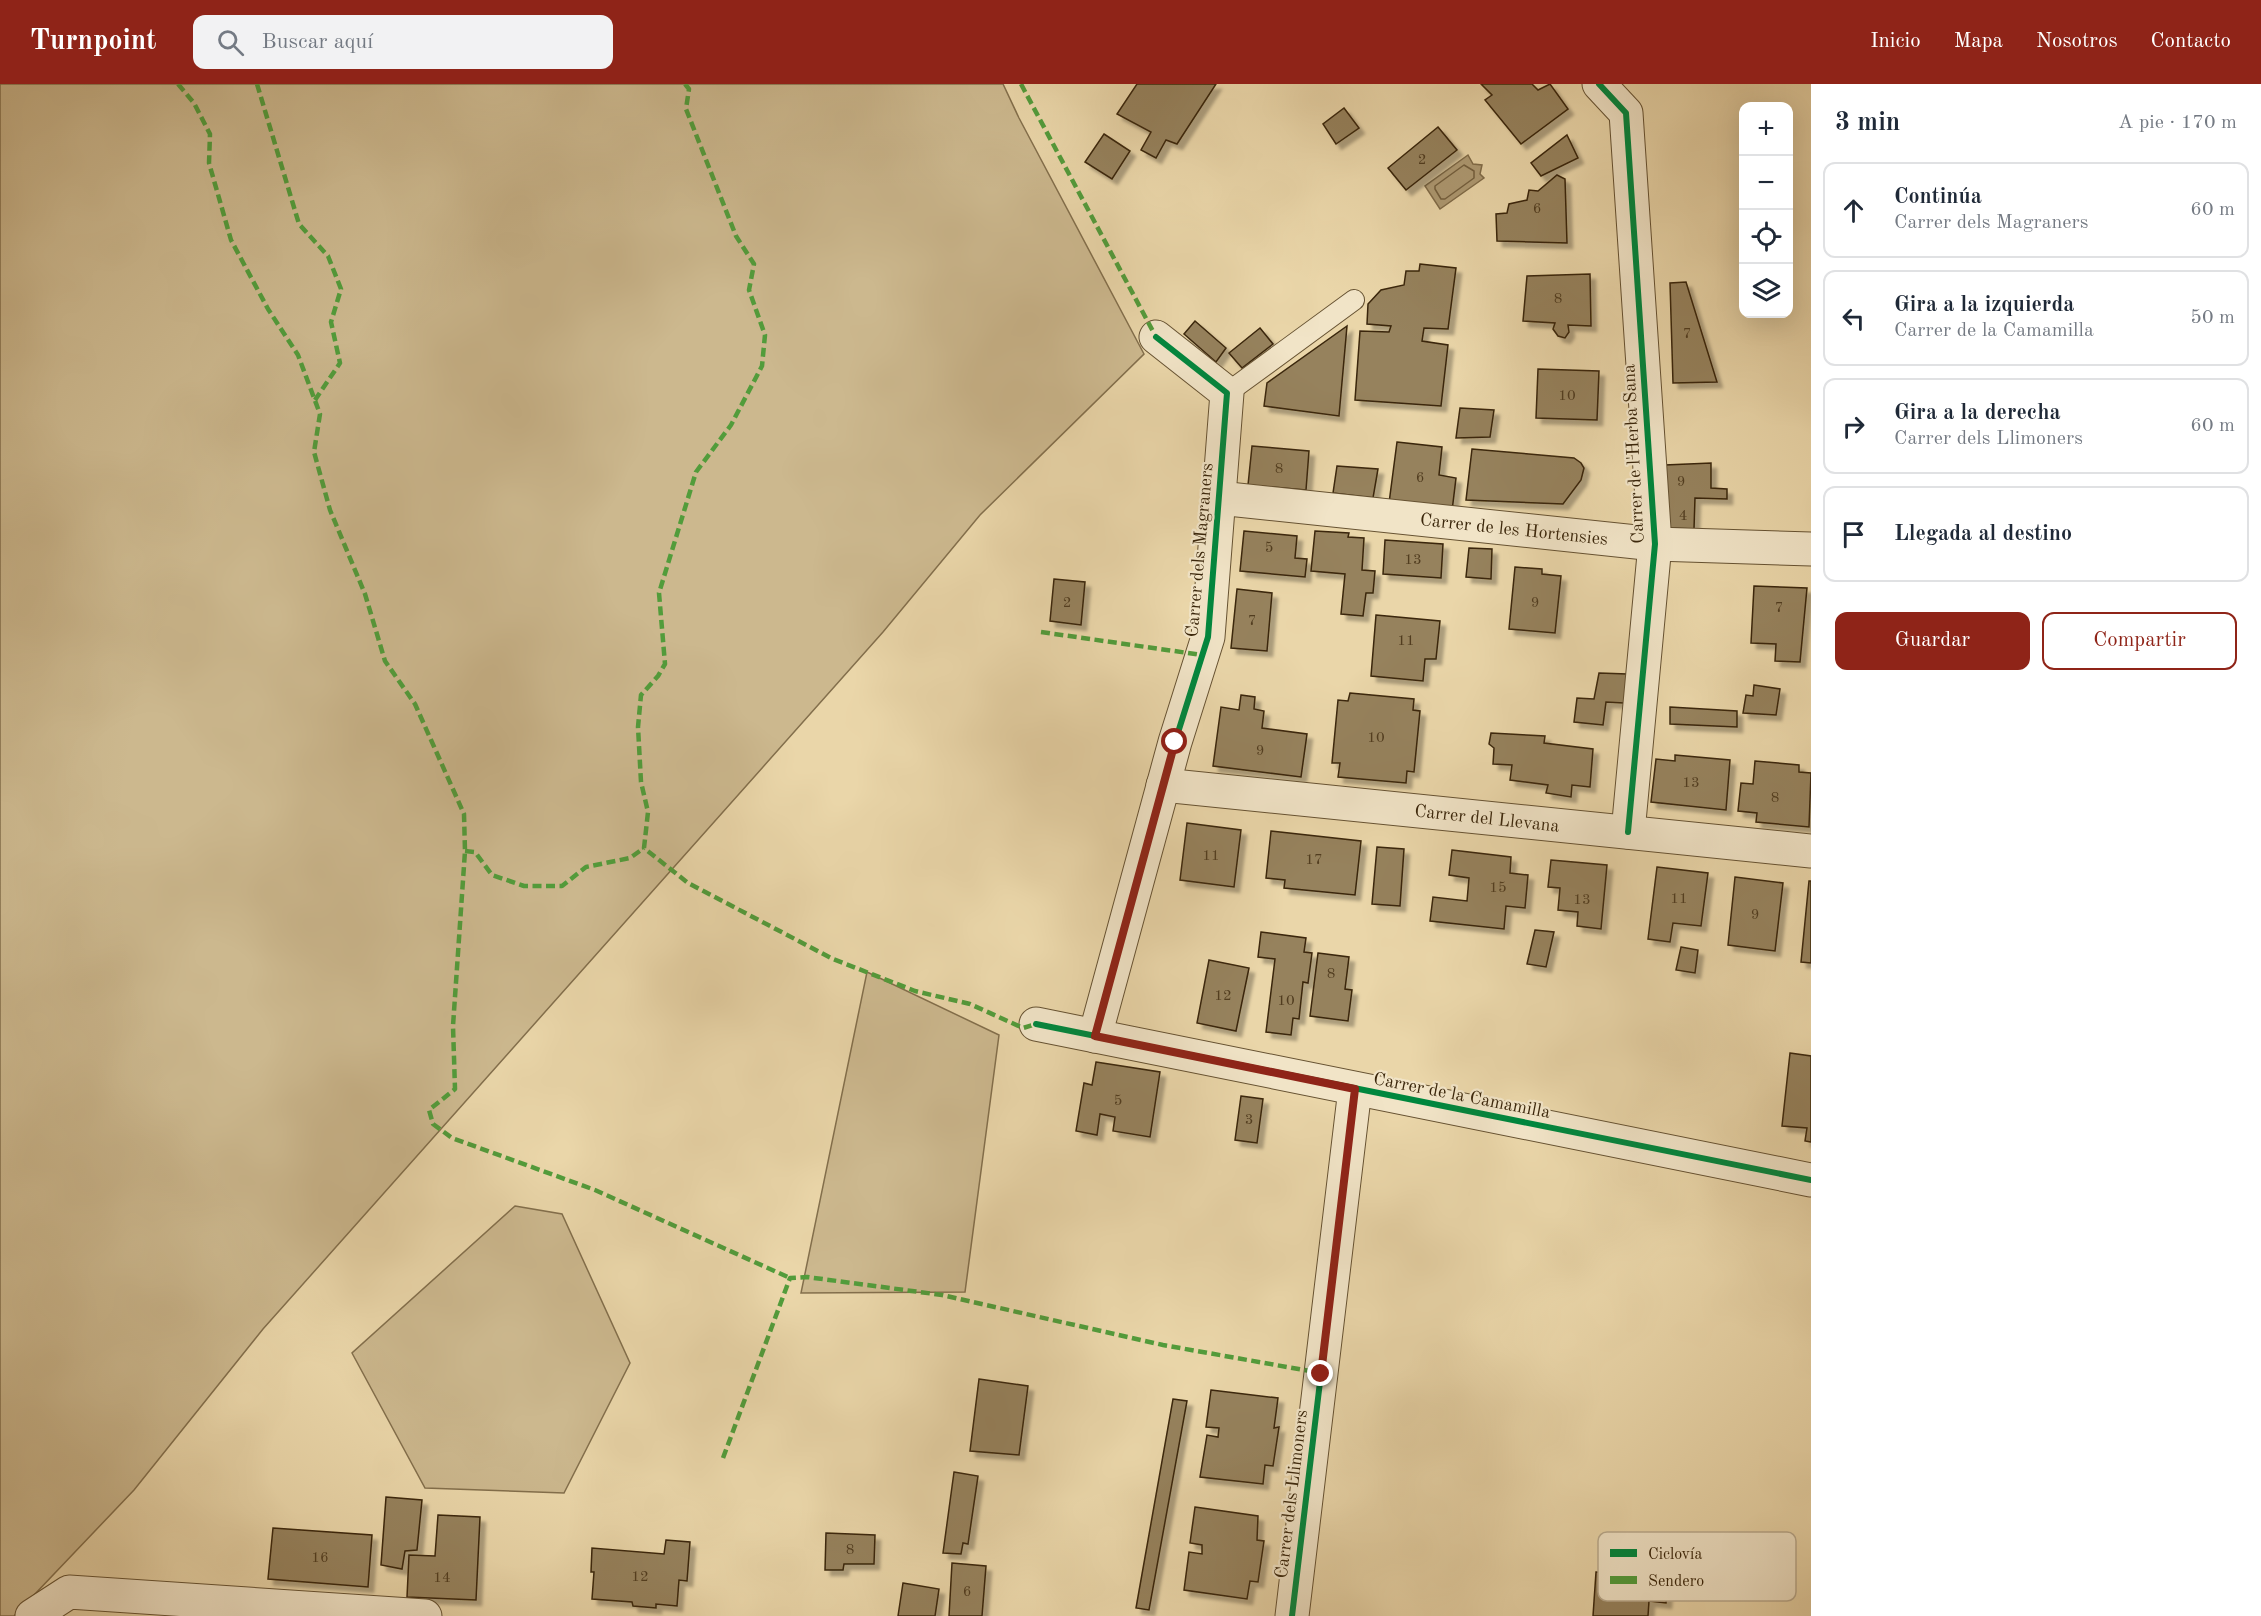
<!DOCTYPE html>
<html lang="es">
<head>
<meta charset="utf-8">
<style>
  :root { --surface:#fff; --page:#f2f2f3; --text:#1f2937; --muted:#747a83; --line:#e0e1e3; --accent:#8f2418 }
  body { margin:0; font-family:"Old Standard TT",serif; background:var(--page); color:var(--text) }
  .controls { position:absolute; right:18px; top:18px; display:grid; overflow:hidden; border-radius:12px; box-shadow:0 6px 24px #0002 }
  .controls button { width:54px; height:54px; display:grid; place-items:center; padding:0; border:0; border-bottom:2px solid var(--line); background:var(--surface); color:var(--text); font:30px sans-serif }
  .stop { position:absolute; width:18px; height:18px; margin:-14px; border:4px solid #8f2418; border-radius:50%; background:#fff }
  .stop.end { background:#8f2418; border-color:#fff; box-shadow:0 2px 6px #0008 }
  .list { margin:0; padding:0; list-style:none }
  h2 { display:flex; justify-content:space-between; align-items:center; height:78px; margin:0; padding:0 24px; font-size:26px }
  h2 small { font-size:20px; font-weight:400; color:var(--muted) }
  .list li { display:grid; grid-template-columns:39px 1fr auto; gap:18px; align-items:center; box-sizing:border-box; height:96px; margin:0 12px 12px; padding:0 12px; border:2px solid var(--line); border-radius:12px }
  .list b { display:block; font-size:22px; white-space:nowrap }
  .list p { margin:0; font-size:20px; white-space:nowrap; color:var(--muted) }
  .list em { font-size:20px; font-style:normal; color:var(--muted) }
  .actions { display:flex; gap:12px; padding:18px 24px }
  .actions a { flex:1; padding:14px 0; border:2px solid var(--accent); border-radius:12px; text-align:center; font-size:21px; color:var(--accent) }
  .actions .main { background:var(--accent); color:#fff }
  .icon { flex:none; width:33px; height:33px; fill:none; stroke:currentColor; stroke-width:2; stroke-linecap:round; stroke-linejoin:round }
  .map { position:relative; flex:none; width:1811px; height:1532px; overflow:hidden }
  header { display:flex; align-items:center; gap:36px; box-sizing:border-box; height:84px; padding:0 30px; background:var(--accent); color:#fff }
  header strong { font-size:28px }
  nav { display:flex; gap:33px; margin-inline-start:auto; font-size:21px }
  .search { width:420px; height:54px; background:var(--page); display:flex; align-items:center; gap:15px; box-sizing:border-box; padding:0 21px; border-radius:12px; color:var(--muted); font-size:22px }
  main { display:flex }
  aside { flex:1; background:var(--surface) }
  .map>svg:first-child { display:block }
  .green { fill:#ccb88e; stroke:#836f4c; stroke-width:1.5 }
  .water { fill:#ae9a73; stroke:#806c49; stroke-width:1.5 }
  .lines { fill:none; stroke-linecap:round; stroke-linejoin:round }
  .shore { stroke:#74603f; stroke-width:1.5 }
  .building { fill:#96825d; stroke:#3a260b; stroke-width:1.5; filter:url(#shadow) }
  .service-casing { stroke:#665232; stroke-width:22 }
  .minor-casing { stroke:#665232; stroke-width:35 }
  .service { stroke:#f1e4c7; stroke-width:20 }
  .minor { stroke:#f1e4c7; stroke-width:33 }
  .quiet { stroke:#529c3b; stroke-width:4.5; stroke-dasharray:9 4.5; stroke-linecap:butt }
  .cycleway-casing { stroke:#f1e4c7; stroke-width:10 }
  .cycleway { stroke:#00873e; stroke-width:6 }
  .route { stroke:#8f2418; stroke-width:8 }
  .labels { text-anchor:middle; stroke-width:4.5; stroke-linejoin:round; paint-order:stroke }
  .number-label { font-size:15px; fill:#513d20 }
  .street-label { font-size:18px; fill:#3a260b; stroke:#f1e4c7 }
  .key { fill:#f1e4c7; stroke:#baab8f; stroke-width:1.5 }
  .key-label { font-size:16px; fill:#3a260b }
</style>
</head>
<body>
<header>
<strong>Turnpoint</strong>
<div class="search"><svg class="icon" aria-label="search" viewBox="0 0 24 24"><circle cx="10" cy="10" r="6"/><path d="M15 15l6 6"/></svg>Buscar aquí</div>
<nav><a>Inicio</a><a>Mapa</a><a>Nosotros</a><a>Contacto</a></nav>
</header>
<main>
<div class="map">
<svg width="1811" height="1532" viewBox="0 0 1811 1532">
  <defs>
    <filter id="shadow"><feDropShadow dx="5.5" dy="5.5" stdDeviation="1.5" flood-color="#0004"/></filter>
  </defs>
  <rect width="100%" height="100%" fill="#ead6a9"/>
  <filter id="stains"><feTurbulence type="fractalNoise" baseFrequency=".00333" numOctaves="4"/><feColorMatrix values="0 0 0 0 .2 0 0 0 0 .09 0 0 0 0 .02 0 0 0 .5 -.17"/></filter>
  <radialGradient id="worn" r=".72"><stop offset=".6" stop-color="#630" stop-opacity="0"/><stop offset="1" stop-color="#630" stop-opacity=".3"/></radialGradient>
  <g class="green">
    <path d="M0 0H1003L1019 34 1144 270 980 431 883 548 263 1245 134 1406 14 1532H0Z"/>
    <path d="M867 888 999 951 965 1208 801 1209Z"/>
    <path d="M515 1122 562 1130 630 1279 564 1409 425 1404 352 1269Z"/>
  </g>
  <path class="water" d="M1468 71 1473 80 1482 81 1480 90 1484 94 1440 125 1425 102Z"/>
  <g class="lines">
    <path class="shore" d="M1464 81 1474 87V94L1445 115H1441L1435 105V102Z"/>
  </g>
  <g class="building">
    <path d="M1137 0H1216L1177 60 1166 56 1156 74 1141 66 1151 48 1117 30Z"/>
    <path d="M1481 0H1532L1538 6 1550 0 1568 25 1521 60 1485 16 1492 11Z"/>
    <path d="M1344 24 1359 44 1336 60 1323 40Z"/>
    <path d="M1438 43 1457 66 1406 106 1388 84Z"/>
    <path d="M1104 50 1130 67 1112 95 1085 78Z"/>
    <path d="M1567 51 1578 74 1541 92 1531 79Z"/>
    <path d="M1557 91 1565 95 1567 159 1497 157 1496 130 1507 129 1509 120 1527 116 1529 106 1538 107Z"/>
    <path d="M1420 180 1456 184 1448 245 1424 244 1422 257 1448 261 1441 322 1355 316 1360 247 1389 248 1391 242 1367 240 1368 220 1381 206 1404 201 1406 187H1419Z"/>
    <path d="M1590 190 1591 242 1568 241 1569 248 1565 254 1558 252 1553 245 1555 239 1523 237 1527 192Z"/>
    <path d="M1686 198 1717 298 1673 299 1670 199Z"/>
    <path d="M1195 237 1226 264 1216 278 1184 250Z"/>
    <path d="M1347 242 1339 332 1264 322 1267 299Z"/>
    <path d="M1260 244 1273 260 1242 284 1229 269Z"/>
    <path d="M1538 285 1599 287 1597 336 1536 334Z"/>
    <path d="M1460 324 1494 326 1490 353 1456 354Z"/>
    <path d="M1397 358 1442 363 1439 391 1456 394 1452 427 1389 419Z"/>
    <path d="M1252 362 1309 367 1306 406 1248 401Z"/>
    <path d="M1472 365 1574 374 1581 379 1584 384 1581 396 1563 420 1466 416Z"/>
    <path d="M1711 379V404L1727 405V415L1695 414 1694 445 1667 444 1665 381Z"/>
    <path d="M1337 382 1378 385 1373 414 1333 409Z"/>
    <path d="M1244 447 1297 452 1295 474 1307 475 1305 493 1240 487Z"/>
    <path d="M1315 447 1349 449 1348 453 1364 454 1362 486 1375 487 1373 509H1366L1363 532 1341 530 1345 490 1311 487Z"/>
    <path d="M1385 456 1443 460 1441 494 1383 490Z"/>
    <path d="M1469 464 1492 465 1491 495 1466 493Z"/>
    <path d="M1515 483 1542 485V490L1561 492 1555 549 1509 545Z"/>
    <path d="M1054 495 1085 498 1081 541 1050 537Z"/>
    <path d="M1754 502 1807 504 1800 578 1775 577 1776 560 1751 559Z"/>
    <path d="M1237 505 1272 509 1267 567 1231 564Z"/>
    <path d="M1376 531 1440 537 1436 575H1425L1423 597 1371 592Z"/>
    <path d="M1599 589 1627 590 1624 619 1606 618 1603 641 1574 638 1577 614 1594 615Z"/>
    <path d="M1754 601 1780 605 1776 631 1743 629 1746 611 1753 612Z"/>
    <path d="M1350 609 1414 615 1413 626 1420 627 1414 688 1407 687 1406 699 1338 693 1340 679H1332L1338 616 1348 617Z"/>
    <path d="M1241 611 1255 613 1254 625 1264 627 1262 644 1307 650 1301 693 1213 682 1221 623 1239 626Z"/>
    <path d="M1670 623 1737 627V643L1670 640Z"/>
    <path d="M1491 649 1545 652 1544 659 1593 665 1590 703 1572 701 1571 713 1546 709 1548 701 1510 696 1512 681 1493 680 1494 664 1489 660Z"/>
    <path d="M1675 671 1730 676 1726 726 1651 718 1656 675 1675 677Z"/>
    <path d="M1755 677 1799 681V688L1811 689 1809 743 1756 738 1757 729 1738 727 1741 699 1753 700Z"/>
    <path d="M1187 739 1241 746 1234 803 1180 796Z"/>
    <path d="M1271 747 1361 757 1355 811 1284 804 1285 796 1266 794Z"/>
    <path d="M1377 763 1404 765 1400 822 1372 820Z"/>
    <path d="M1452 766 1511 773 1510 789 1528 791 1525 824 1506 822 1504 845 1430 837 1433 813 1467 817 1469 794 1449 791Z"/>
    <path d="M1551 776 1607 781 1601 845 1577 842 1578 828 1558 826 1560 804 1548 803Z"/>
    <path d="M1657 783 1708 789 1701 842 1673 839 1670 858 1648 855Z"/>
    <path d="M1735 793 1783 799 1775 867 1728 861Z"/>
    <path d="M1809 797H1811V879L1801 878Z"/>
    <path d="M1535 846 1554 848 1546 883 1527 880Z"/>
    <path d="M1261 848 1306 854 1304 868 1312 869 1308 899 1303 898 1299 935 1293 934 1291 951 1266 948 1275 875 1258 873Z"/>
    <path d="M1681 863 1698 866 1695 889 1676 886Z"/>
    <path d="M1318 869 1349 873 1345 905 1352 906 1348 937 1310 932Z"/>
    <path d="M1209 876 1249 884 1236 947 1197 939Z"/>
    <path d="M1790 969 1811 972V1058L1805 1057 1807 1044 1782 1042Z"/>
    <path d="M1096 978 1160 988 1150 1053 1113 1047 1115 1033 1100 1030 1097 1051 1076 1047 1084 999 1092 1001Z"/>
    <path d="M1241 1012 1263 1015 1257 1059 1235 1056Z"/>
    <path d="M979 1295 1028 1302 1019 1371 970 1367Z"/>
    <path d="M1211 1306 1278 1314 1274 1344 1279 1343 1273 1382 1265 1381 1263 1400 1200 1393 1207 1351 1218 1353 1219 1344 1206 1343Z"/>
    <path d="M1173 1315 1187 1317 1149 1526 1136 1524Z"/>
    <path d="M954 1388 978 1392 968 1460 963 1459 961 1470 943 1469Z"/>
    <path d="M386 1413 422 1416 417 1466 405 1467 402 1485 381 1481Z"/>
    <path d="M1195 1423 1258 1432 1257 1456 1264 1457 1258 1498 1250 1497 1247 1515 1184 1506 1189 1468 1202 1470V1461L1190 1459Z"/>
    <path d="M438 1431 480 1433 476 1516 407 1513 409 1471 435 1472Z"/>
    <path d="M273 1444 372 1451 368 1503 268 1495Z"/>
    <path d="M826 1449 875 1451 874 1480H844L843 1486H825Z"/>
    <path d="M666 1456 690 1458 687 1497 679 1496 677 1522 656 1520V1524L633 1522 632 1518 592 1515 594 1488H591L592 1464 664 1470Z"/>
    <path d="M952 1479 986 1482 982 1532H949Z"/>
    <path d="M1596 1488 1668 1494 1666 1519 1649 1517 1648 1532H1593Z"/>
    <path d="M903 1499 939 1505 935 1532H898Z"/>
  </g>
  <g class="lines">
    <g class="service-casing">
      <path id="service" d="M1227 309 1354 216"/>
    </g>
    <g class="minor-casing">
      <g id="minor">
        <path d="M1599 0 1626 29 1655 460 1628 748"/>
        <path d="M1219 414 1655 460 1811 465"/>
        <path d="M1163 701 1811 767"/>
        <path d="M1036 940 1811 1096"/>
        <path d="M1095 952 1175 658 1208 553 1227 309 1156 253"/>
        <path d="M32 1532 69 1508 425 1532"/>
        <path d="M1292 1532 1355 1005"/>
      </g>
    </g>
    <use href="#service" class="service"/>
    <use href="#minor" class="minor"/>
    <g class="quiet">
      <path d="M178 0 194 19 210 50 209 79 231 156 268 225 298 271 320 330 314 368 330 426 365 510 385 577 415 620 464 730 465 767 453 942 455 1005 429 1026 433 1040 452 1054 595 1106 790 1194"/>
      <path d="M257 0 299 140 328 172 341 205 331 238 340 279 315 316"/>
      <path d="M685 0 689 5 686 25 736 152 754 180 749 206 765 251 762 282 731 341 696 388 659 509 665 580 658 592 641 611 638 643 641 698 648 728 644 764 688 799 833 875 915 907 970 920 1023 944 1036 940"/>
      <path d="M1021 0 1156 253"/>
      <path d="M1041 548 1202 571"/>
      <path d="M465 767 475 768 492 791 524 802H562L586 783 630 774 644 764"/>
      <path d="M723 1374 790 1194 807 1193 942 1211 1163 1261 1321 1289"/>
    </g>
    <g class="cycleway-casing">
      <g id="cycleway">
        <path d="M1599 0 1626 29 1655 460 1628 748"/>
        <path d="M1036 940 1811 1096"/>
        <path d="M1095 952 1175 658 1208 553 1227 309 1156 253"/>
        <path d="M1292 1532 1355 1005"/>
      </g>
    </g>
    <use href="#cycleway" class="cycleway"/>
  </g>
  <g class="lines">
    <path class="route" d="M1175 658 1095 952 1355 1005 1321 1290"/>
  </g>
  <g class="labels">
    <g class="number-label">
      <text x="1422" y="80">2</text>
      <text x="1537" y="129">6</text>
      <text x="1558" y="219">8</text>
      <text x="1687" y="254">7</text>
      <text x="1567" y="316">10</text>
      <text x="1279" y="389">8</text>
      <text x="1420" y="398">6</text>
      <text x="1681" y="402">9</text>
      <text x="1683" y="436">4</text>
      <text x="1269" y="468">5</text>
      <text x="1413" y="480">13</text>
      <text x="1067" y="523">2</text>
      <text x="1535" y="523">9</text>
      <text x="1779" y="528">7</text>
      <text x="1252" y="541">7</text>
      <text x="1406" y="561">11</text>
      <text x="1376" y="658">10</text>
      <text x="1260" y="671">9</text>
      <text x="1691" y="703">13</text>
      <text x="1775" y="718">8</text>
      <text x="1211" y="776">11</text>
      <text x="1314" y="780">17</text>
      <text x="1498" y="808">15</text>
      <text x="1679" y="819">11</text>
      <text x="1582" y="820">13</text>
      <text x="1755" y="835">9</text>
      <text x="1331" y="894">8</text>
      <text x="1223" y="916">12</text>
      <text x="1286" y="921">10</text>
      <text x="1118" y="1021">5</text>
      <text x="1249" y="1040">3</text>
      <text x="850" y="1470">8</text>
      <text x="320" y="1478">16</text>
      <text x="640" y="1497">12</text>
      <text x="442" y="1498">14</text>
      <text x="967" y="1512">6</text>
    </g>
    <g class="street-label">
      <text transform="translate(1633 370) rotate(-93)" y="6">Carrer de l'Herba Sana</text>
      <text transform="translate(1514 445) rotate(6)" y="6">Carrer de les Hortensies</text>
      <text transform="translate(1199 466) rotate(-85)" y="6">Carrer dels Magraners</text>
      <text transform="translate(1487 734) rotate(6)" y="6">Carrer del Llevana</text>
      <text transform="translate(1462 1011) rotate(11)" y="6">Carrer de la Camamilla</text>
      <text transform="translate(1291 1410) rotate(-83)" y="6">Carrer dels Llimoners</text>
    </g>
  </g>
  <rect x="1598" y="1448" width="198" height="69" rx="9" class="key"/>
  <rect x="1610" y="1465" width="27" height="8" fill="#00873e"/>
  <rect x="1610" y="1492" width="27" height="8" fill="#529c3b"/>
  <g class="key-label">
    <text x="1648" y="1475">Ciclovía</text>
    <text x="1648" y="1502">Sendero</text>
  </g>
  <rect width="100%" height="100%" filter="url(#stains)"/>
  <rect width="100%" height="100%" fill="url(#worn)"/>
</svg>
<div class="controls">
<button>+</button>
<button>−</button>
<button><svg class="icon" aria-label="locate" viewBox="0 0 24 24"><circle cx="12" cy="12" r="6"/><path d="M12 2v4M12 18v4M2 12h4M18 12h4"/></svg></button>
<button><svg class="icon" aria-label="layers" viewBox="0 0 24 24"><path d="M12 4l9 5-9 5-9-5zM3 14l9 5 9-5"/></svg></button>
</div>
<div class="stop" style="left:1175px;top:658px"></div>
<div class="stop end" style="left:1321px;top:1290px"></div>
</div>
<aside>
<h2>3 min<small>A pie · 170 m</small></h2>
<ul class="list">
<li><svg class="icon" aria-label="ahead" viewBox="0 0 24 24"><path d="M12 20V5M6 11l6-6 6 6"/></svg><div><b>Continúa</b><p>Carrer dels Magraners</p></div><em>60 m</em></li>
<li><svg class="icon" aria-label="left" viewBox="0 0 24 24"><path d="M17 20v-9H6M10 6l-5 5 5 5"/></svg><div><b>Gira a la izquierda</b><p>Carrer de la Camamilla</p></div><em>50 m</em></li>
<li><svg class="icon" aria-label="right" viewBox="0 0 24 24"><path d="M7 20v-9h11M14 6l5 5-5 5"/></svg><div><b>Gira a la derecha</b><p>Carrer dels Llimoners</p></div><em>60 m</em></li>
<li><svg class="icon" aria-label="arrive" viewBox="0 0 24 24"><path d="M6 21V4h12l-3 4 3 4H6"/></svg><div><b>Llegada al destino</b></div></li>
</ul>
<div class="actions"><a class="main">Guardar</a><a>Compartir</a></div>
</aside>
</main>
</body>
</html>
